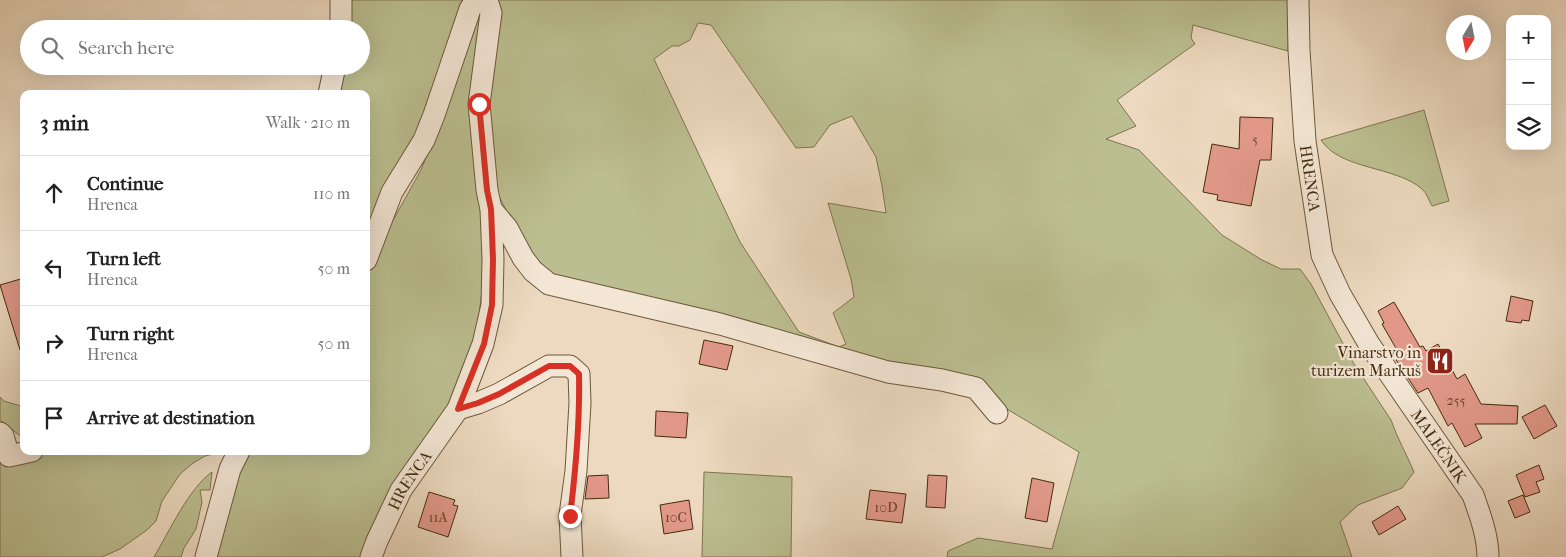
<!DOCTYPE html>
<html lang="en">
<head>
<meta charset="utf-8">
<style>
  :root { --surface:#fff; --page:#f6f6f6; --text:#222; --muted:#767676; --line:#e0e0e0 }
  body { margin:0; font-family:"IM FELL French Canon",serif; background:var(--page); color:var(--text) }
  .controls { position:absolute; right:15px; top:15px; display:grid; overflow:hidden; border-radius:10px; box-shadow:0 5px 20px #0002 }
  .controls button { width:45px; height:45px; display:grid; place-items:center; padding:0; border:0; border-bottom:1px solid var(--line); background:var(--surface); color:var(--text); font:25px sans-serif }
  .compass { position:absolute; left:1446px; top:15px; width:45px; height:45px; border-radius:50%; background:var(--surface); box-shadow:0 5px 20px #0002; rotate:190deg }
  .stop { position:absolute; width:15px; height:15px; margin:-11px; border:4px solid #d93025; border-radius:50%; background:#fff }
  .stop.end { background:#d93025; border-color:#fff; box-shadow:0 1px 5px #0008 }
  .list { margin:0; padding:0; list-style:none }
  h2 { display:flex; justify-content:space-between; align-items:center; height:65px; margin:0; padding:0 20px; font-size:21px }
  h2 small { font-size:16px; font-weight:400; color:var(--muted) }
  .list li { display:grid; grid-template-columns:32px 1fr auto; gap:15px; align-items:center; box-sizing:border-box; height:75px; padding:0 20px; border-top:1px solid var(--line) }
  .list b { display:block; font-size:19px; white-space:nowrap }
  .list p { margin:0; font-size:16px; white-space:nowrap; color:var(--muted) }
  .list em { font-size:16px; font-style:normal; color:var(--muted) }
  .icon { flex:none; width:28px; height:28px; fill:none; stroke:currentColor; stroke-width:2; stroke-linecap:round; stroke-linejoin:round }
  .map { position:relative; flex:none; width:1566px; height:557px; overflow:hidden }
  .search { position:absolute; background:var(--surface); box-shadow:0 5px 20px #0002; left:20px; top:20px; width:350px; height:55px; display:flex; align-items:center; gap:12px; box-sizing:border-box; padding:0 18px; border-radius:28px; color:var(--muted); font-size:19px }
  .panel { position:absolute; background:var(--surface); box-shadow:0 5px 20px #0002; left:20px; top:90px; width:350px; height:365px; border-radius:10px }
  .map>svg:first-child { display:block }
  .green { fill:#bbbe90; stroke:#80754e; fill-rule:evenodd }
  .building { fill:#e19889; stroke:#452c0d }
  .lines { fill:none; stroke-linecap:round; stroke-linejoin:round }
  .minor-casing { stroke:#6f573a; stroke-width:23 }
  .minor { stroke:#f3e6d5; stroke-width:21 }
  .route { stroke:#d93025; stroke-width:6 }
  .labels { text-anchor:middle; stroke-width:4.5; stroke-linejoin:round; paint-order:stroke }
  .number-label { font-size:14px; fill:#6c472c }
  .street-label { font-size:16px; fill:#452c0d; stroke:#f3e6d5 }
  .poi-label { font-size:16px; fill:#452c0d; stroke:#f3e6d5; text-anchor:end }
</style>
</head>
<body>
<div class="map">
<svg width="1566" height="557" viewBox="0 0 1566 557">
  <rect width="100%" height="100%" fill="#ecd9bf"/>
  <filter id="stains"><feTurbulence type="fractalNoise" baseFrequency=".004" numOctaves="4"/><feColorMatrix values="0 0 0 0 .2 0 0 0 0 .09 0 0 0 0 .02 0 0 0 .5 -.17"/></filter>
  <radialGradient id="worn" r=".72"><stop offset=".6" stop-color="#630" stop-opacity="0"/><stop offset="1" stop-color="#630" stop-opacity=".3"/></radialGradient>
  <g class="green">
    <path d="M351 0H465L439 84 366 245V94H337L342 66H361V29H349Z"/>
    <path d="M498 0H1291L1288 51 1193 25 1191 38 1195 44 1117 100 1136 126 1106 139 1139 150 1222 235 1262 260 1281 269H1300L1311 284 1354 364 1391 420C1397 438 1407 455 1414 472L1402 488 1358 505 1340 522 1352 557H947L948 551 978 538 1052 549 1079 452 990 399 926 377 544 275 508 214 499 196 492 169 487 126ZM698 23 711 25 796 148 814 147 830 125 852 116 876 157 882 186 886 213 828 203 851 279 854 297 833 313 846 344 839 347 799 332 740 242 654 59 672 46H679L690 40Z"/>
    <path d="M473 15 480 17 485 264 477 332 449 409 362 557H214L243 451H366V269L421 170 437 130Z"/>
    <path d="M1424 110 1449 201 1432 206C1429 201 1427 193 1422 189 1396 166 1340 170 1321 140Z"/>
    <path d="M0 397 4 401 24 407V439L0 420Z"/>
    <path d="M55 451H226L205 456 193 463 180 474 162 501 156 521 147 530 120 549 102 557H0V464L19 458Z"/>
    <path d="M212 472 210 490H200L202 502 196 529 184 548 181 557H154C169 532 189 488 212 472Z"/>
    <path d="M704 472 792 477 791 557H702Z"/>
  </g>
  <g class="building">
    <path d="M1240 117 1273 118 1271 160H1260L1251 206 1217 200 1218 195 1203 192 1212 144 1239 149Z"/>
    <path d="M24 278V350H20L0 285Z"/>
    <path d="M1511 296 1533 301 1529 321 1522 320 1521 323 1506 321Z"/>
    <path d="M1394 302 1420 347 1423 346 1426 351 1438 344 1457 379 1465 374 1481 404 1518 406 1517 424H1475L1482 438 1465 447 1452 423 1448 426 1428 388 1418 393 1396 360 1401 357 1382 324 1384 323 1378 311Z"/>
    <path d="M704 340 733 346 727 370 699 364Z"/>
    <path d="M1545 405 1557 426 1534 439 1522 417Z"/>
    <path d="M656 411 688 413 686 438 655 436Z"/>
    <path d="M1539 465 1544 479 1536 482 1540 492 1525 497 1516 475Z"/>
    <path d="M608 475 609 498 585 499 588 476Z"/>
    <path d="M928 475 947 476 945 508 926 507Z"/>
    <path d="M1032 478 1054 483 1047 522 1025 518Z"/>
    <path d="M870 490 906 494 902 523 866 519Z"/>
    <path d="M429 492 455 500 453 505 458 506 448 537 418 527Z"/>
    <path d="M1523 495 1530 512 1515 518 1508 501Z"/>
    <path d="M689 500 693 529 664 534 660 505Z"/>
    <path d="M1398 506 1406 519 1379 535 1372 522Z"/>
  </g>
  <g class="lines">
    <g class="minor-casing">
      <g id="minor">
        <path id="s1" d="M1298 0 1299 50 1305 141 1322 255 1340 294 1369 344 1473 495C1480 515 1488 536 1488 557"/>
        <path d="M341 29V0"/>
        <path d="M329 94 335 66"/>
        <path d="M491 209 507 228 523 258 533 271 549 284 720 324 888 372 942 380 976 388 997 413"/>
        <path d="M366 260 392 192 424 140 434 115 470 9 476 0"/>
        <path d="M458 409 478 403 499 394 549 366H570L579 374 580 403 576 471 570 515 572 557"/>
        <path d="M0 433 3 436 9 456 32 451"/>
        <path d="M206 557 230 469 239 451"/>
        <path id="s2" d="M371 557 377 541 401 490 458 409 483 344 492 305 493 259 491 209 487 190 479 104 491 13 487 0"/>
      </g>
    </g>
    <use href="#minor" class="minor"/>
  </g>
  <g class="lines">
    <path class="route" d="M479 104 487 190 491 209 493 259 492 305 484 344 458 409 478 403 499 394 549 366H570L579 374C580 422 576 468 570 516"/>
  </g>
  <defs>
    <g id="restaurant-square" transform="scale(1.4375)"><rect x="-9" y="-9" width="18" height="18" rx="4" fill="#8f2418" stroke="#f3e6d5"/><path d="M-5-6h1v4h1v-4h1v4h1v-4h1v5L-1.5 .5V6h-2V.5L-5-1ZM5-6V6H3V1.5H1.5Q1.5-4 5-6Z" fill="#fff"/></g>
  </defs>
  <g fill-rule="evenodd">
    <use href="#restaurant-square" x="1440" y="361"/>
  </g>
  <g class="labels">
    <g class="number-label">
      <text x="1255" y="144">5</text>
      <text x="1456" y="405">255</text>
      <text x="886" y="512">10D</text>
      <text x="438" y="522">11A</text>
      <text x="676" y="522">10C</text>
    </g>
    <g class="street-label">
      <text dy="6" stroke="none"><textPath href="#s1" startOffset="179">HRENCA</textPath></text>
      <text dy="6" stroke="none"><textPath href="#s1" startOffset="481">MALEČNIK</textPath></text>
      <text dy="6" stroke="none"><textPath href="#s2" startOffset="86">HRENCA</textPath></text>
    </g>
    <g class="poi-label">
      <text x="1421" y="358">Vinarstvo in<tspan x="1421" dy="18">turizem Markuš</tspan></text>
    </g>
  </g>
  <rect width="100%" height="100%" filter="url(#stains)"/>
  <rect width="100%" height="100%" fill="url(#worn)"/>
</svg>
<div class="controls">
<button>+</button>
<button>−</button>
<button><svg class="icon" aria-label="layers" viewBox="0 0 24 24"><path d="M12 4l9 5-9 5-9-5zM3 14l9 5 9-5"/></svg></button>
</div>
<svg class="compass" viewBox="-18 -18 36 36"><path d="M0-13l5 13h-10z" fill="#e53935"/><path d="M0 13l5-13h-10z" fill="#767676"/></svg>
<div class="stop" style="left:479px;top:104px"></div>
<div class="stop end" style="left:570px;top:516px"></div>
<div class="search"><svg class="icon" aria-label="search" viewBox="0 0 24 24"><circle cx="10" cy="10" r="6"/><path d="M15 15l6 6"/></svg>Search here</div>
<section class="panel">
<h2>3 min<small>Walk · 210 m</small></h2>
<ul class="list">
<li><svg class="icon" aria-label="ahead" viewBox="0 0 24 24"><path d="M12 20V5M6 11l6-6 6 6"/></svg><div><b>Continue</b><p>Hrenca</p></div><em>110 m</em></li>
<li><svg class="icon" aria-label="left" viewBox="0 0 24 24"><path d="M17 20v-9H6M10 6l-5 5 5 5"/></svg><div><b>Turn left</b><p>Hrenca</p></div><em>50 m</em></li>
<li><svg class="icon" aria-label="right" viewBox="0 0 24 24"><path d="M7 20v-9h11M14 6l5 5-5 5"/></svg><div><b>Turn right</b><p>Hrenca</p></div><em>50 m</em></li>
<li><svg class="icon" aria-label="arrive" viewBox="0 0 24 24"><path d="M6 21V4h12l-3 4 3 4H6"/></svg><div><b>Arrive at destination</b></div></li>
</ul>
</section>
</div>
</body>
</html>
